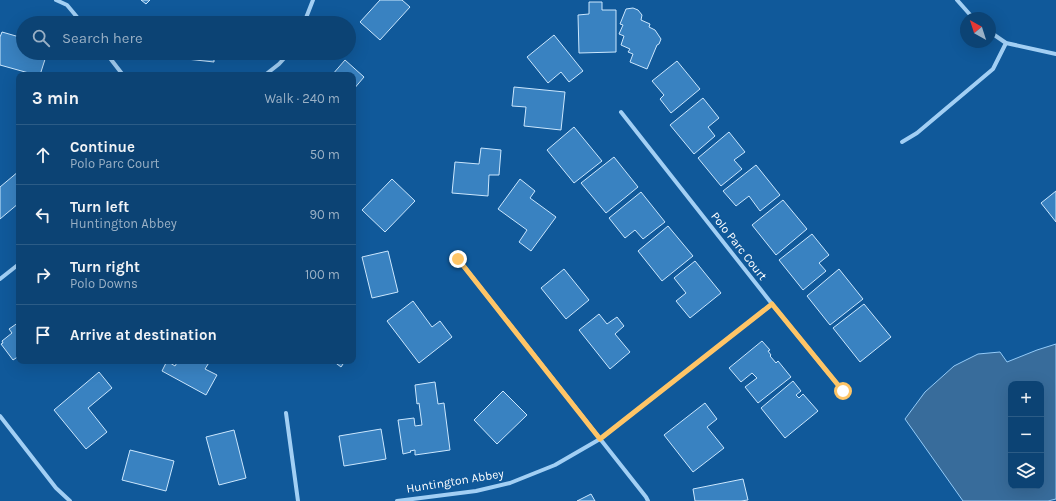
<!DOCTYPE html>
<html lang="en">
<head>
<meta charset="utf-8">
<style>
  :root { --surface:#0c4374; --page:#1a4e7c; --text:#f1f3f6; --muted:#9ab0c5; --line:#2c5c86 }
  body { margin:0; font-family:Karla,sans-serif; background:var(--page); color:var(--text) }
  .controls { position:absolute; right:12px; bottom:12px; display:grid; overflow:hidden; border-radius:8px; box-shadow:0 4px 16px #0002 }
  .controls button { width:36px; height:36px; display:grid; place-items:center; padding:0; border:0; border-bottom:1px solid var(--line); background:var(--surface); color:var(--text); font:20px sans-serif }
  .compass { position:absolute; left:960px; top:12px; width:36px; height:36px; border-radius:50%; background:var(--surface); box-shadow:0 4px 16px #0002; rotate:321deg }
  .stop { position:absolute; width:12px; height:12px; margin:-9px; border:3px solid #ffc566; border-radius:50%; background:#fff }
  .stop.end { background:#ffc566; border-color:#fff; box-shadow:0 1px 4px #0008 }
  .list { margin:0; padding:0; list-style:none }
  h2 { display:flex; justify-content:space-between; align-items:center; height:52px; margin:0; padding:0 16px; font-size:17px }
  h2 small { font-size:13px; font-weight:400; color:var(--muted) }
  .list li { display:grid; grid-template-columns:26px 1fr auto; gap:12px; align-items:center; box-sizing:border-box; height:60px; padding:0 16px; border-top:1px solid var(--line) }
  .list b { display:block; font-size:15px; white-space:nowrap }
  .list p { margin:0; font-size:13px; white-space:nowrap; color:var(--muted) }
  .list em { font-size:13px; font-style:normal; color:var(--muted) }
  .icon { flex:none; width:22px; height:22px; fill:none; stroke:currentColor; stroke-width:2; stroke-linecap:round; stroke-linejoin:round }
  .map { position:relative; flex:none; width:1056px; height:501px; overflow:hidden }
  .search { position:absolute; background:var(--surface); box-shadow:0 4px 16px #0002; left:16px; top:16px; width:340px; height:44px; display:flex; align-items:center; gap:10px; box-sizing:border-box; padding:0 14px; border-radius:22px; color:var(--muted); font-size:15px }
  .panel { position:absolute; background:var(--surface); box-shadow:0 4px 16px #0002; left:16px; top:72px; width:340px; height:292px; border-radius:8px }
  .map>svg:first-child { display:block }
  .water { fill:#386c9b; stroke:#94cbf8; fill-rule:evenodd }
  .building { fill:#3982c1; stroke:#cbe7fe }
  .lines { fill:none; stroke-linecap:round; stroke-linejoin:round }
  .street { stroke:#a2cff4; stroke-width:4 }
  .route { stroke:#ffc566; stroke-width:5 }
  .labels { text-anchor:middle; stroke-width:3; stroke-linejoin:round; paint-order:stroke }
  .street-label { font-size:12px; fill:#fff; stroke:#10599a }
</style>
</head>
<body>
<div class="map">
<svg width="1056" height="501" viewBox="0 0 1056 501">
  <rect width="100%" height="100%" fill="#10599a"/>
  <path class="water" d="M1056 344V499L1048 501H963L905 419 925 392 954 366 978 354 1000 352 1007 362 1037 350ZM1011 384H1041V486H1011Z"/>
  <g class="building">
    <path d="M141 0H150L146 4Z"/>
    <path d="M380 0H402L410 7 380 40 360 22Z"/>
    <path d="M589 2H602V10H616V52L579 53 578 15 589 14Z"/>
    <path d="M633 8 638 10 642 15 641 20 650 24 649 27 655 30 661 39 659 44 657 45 647 69 630 62 633 54 628 52 630 49 621 45 624 36 619 34 623 25 620 24 626 9Z"/>
    <path d="M2 32 23 38V53H47L40 75H36L0 65V37Z"/>
    <path d="M554 35 583 71 569 82 561 72 548 83 527 57Z"/>
    <path d="M169 53H214V62L168 57Z"/>
    <path d="M345 60 364 77 353 90V75H332Z"/>
    <path d="M677 61 700 89 671 113 660 99 664 95 652 81Z"/>
    <path d="M514 87 565 92 561 130 524 126 526 107 512 106Z"/>
    <path d="M703 98 719 118 708 127 715 136 694 154 670 125Z"/>
    <path d="M574 127 602 161 574 183 547 150Z"/>
    <path d="M729 132 745 152 734 160 742 169 721 186 698 158Z"/>
    <path d="M481 148 501 150 499 175H489L488 196 452 193 455 162 479 164Z"/>
    <path d="M614 157 638 187 606 213 581 183Z"/>
    <path d="M756 165 780 195 760 211 749 196 736 206 723 191Z"/>
    <path d="M19 171V203L0 219V187Z"/>
    <path d="M392 179 415 201 385 232 362 210Z"/>
    <path d="M520 179 535 191 530 198 556 217 531 251 519 242 527 230 498 209Z"/>
    <path d="M1056 191V222L1041 203Z"/>
    <path d="M641 192 665 222 643 239 635 230 625 238 609 218Z"/>
    <path d="M783 200 807 229 776 255 752 225Z"/>
    <path d="M668 226 693 256 662 281 638 251Z"/>
    <path d="M812 234 829 255 819 263 826 271 803 290 779 260Z"/>
    <path d="M388 251 398 292 372 298 362 257Z"/>
    <path d="M695 261 721 293 690 318 676 301 686 293 674 278Z"/>
    <path d="M564 269 589 300 566 319 541 288Z"/>
    <path d="M839 269 863 299 830 325 807 296Z"/>
    <path d="M413 301 432 327 440 321 452 337 419 363 387 321Z"/>
    <path d="M864 304 891 337 860 362 833 328Z"/>
    <path d="M599 314 607 324 617 317 624 326 615 334 630 352 610 369 579 330Z"/>
    <path d="M19 322V356L13 360 1 344 3 343 2 341 12 333 9 329Z"/>
    <path d="M762 341 770 350 768 351 771 355 770 356 776 363 778 361 791 377 758 403 745 387 757 378 752 373 741 382 729 368Z"/>
    <path d="M167 361 175 366 178 361H210L205 369 217 375 206 395 162 371Z"/>
    <path d="M333 361H345L341 367Z"/>
    <path d="M99 372 112 388 88 408 107 432 86 449 54 410Z"/>
    <path d="M793 381 801 391 796 395 799 398 803 394 818 411 785 438 761 408Z"/>
    <path d="M435 382 438 404 444 403 450 450 415 455V450L410 451 411 452 403 454 398 420 414 418 415 426 422 425 419 403 417 404 415 385Z"/>
    <path d="M503 391 527 415 497 444 474 420Z"/>
    <path d="M705 403 717 419 707 427 724 448 693 472 664 435Z"/>
    <path d="M381 429 386 459 344 466 339 436Z"/>
    <path d="M234 430 246 478 219 485 206 437Z"/>
    <path d="M130 450 174 461 166 491 122 480Z"/>
    <path d="M743 479 748 500 741 501H695L693 489Z"/>
    <path d="M591 494 595 501H577Z"/>
  </g>
  <g class="lines">
    <g class="street">
      <path d="M56 0 67 5 82 23"/>
      <path d="M957 0 973 18"/>
      <path d="M304 23 313 0"/>
      <path d="M990 32 1006 43 1056 54"/>
      <path d="M106 53 123 75"/>
      <path d="M265 75 279 64 289 53"/>
      <path d="M621 112 772 304 843 391"/>
      <path d="M902 142 917 133 993 69 1006 43"/>
      <path d="M458 259 646 497 648 501"/>
      <path d="M0 279 19 264"/>
      <path d="M286 413 298 501"/>
      <path d="M0 416 56 488 70 501"/>
      <path d="M397 501 476 491 510 483 555 465 600 439 772 304"/>
    </g>
  </g>
  <g class="lines">
    <path class="route" d="M458 259 600 439 772 304 843 391"/>
  </g>
  <g class="labels">
    <g class="street-label">
      <text transform="translate(739 246) rotate(52)" y="4">Polo Parc Court</text>
      <text transform="translate(455 481) rotate(-9)" y="4">Huntington Abbey</text>
    </g>
  </g>
</svg>
<div class="controls">
<button>+</button>
<button>−</button>
<button><svg class="icon" aria-label="layers" viewBox="0 0 24 24"><path d="M12 4l9 5-9 5-9-5zM3 14l9 5 9-5"/></svg></button>
</div>
<svg class="compass" viewBox="-18 -18 36 36"><path d="M0-13l5 13h-10z" fill="#e53935"/><path d="M0 13l5-13h-10z" fill="#9ab0c5"/></svg>
<div class="stop" style="left:843px;top:391px"></div>
<div class="stop end" style="left:458px;top:259px"></div>
<div class="search"><svg class="icon" aria-label="search" viewBox="0 0 24 24"><circle cx="10" cy="10" r="6"/><path d="M15 15l6 6"/></svg>Search here</div>
<section class="panel">
<h2>3 min<small>Walk · 240 m</small></h2>
<ul class="list">
<li><svg class="icon" aria-label="ahead" viewBox="0 0 24 24"><path d="M12 20V5M6 11l6-6 6 6"/></svg><div><b>Continue</b><p>Polo Parc Court</p></div><em>50 m</em></li>
<li><svg class="icon" aria-label="left" viewBox="0 0 24 24"><path d="M17 20v-9H6M10 6l-5 5 5 5"/></svg><div><b>Turn left</b><p>Huntington Abbey</p></div><em>90 m</em></li>
<li><svg class="icon" aria-label="right" viewBox="0 0 24 24"><path d="M7 20v-9h11M14 6l5 5-5 5"/></svg><div><b>Turn right</b><p>Polo Downs</p></div><em>100 m</em></li>
<li><svg class="icon" aria-label="arrive" viewBox="0 0 24 24"><path d="M6 21V4h12l-3 4 3 4H6"/></svg><div><b>Arrive at destination</b></div></li>
</ul>
</section>
</div>
</body>
</html>
